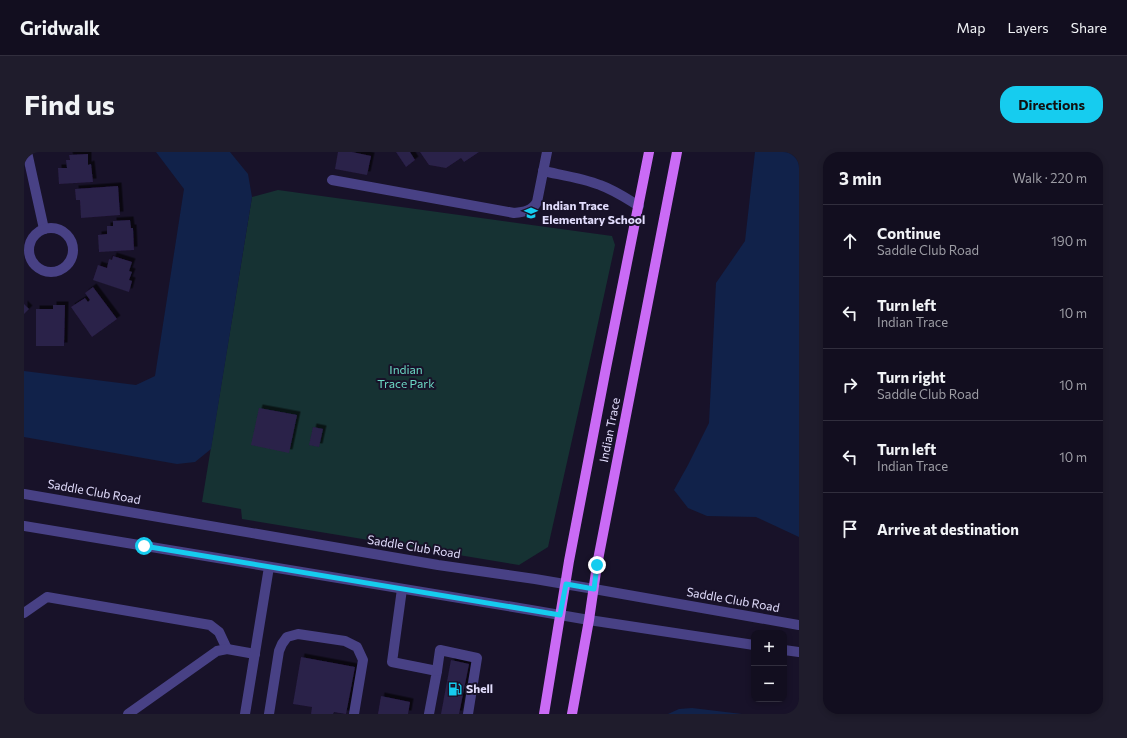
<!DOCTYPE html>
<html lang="en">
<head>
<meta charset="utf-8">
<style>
  :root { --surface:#120e1f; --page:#1f1c2c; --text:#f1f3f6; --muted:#9c9ca4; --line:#312e3d; --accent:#16ccef }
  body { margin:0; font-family:Commissioner,sans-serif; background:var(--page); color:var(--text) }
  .controls { position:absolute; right:12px; bottom:12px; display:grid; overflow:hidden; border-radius:8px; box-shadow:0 2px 6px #0003 }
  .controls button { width:36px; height:36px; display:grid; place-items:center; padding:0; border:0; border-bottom:1px solid var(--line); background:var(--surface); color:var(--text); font:20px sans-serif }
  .stop { position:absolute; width:12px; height:12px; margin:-9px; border:3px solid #16ccef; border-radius:50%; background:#fff }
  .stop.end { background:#16ccef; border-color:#fff; box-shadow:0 1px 4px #0008 }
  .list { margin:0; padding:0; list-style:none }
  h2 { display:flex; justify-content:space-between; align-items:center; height:52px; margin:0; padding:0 16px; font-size:17px }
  h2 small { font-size:13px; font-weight:400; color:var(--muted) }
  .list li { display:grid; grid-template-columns:26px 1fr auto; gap:12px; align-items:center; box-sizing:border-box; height:72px; padding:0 16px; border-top:1px solid var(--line) }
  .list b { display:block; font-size:15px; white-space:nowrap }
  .list p { margin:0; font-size:13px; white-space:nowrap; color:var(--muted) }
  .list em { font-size:13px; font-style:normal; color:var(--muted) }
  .icon { flex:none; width:22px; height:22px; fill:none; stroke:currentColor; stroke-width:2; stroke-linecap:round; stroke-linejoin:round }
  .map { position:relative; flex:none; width:775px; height:562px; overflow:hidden; border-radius:16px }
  header { display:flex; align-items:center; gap:24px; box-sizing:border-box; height:56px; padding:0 20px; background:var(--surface); border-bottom:1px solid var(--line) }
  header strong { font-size:19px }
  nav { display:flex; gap:22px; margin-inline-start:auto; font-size:14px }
  .intro { display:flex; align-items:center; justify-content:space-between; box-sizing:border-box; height:96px; padding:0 24px }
  h1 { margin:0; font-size:28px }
  .button { padding:10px 18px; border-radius:16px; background:var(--accent); color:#111; font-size:14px; font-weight:700 }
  main { display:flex; gap:24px; padding:0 24px }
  aside { flex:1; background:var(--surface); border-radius:16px; box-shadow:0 2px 6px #0003 }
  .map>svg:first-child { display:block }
  .green { fill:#163233 }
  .water { fill:#11224a }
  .building { fill:#2b2049; filter:url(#shadow) }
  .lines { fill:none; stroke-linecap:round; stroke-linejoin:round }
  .minor { stroke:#484185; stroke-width:10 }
  .major { stroke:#ca6bf5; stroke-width:10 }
  .route { stroke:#16ccef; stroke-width:5 }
  .labels { text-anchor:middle; stroke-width:4; stroke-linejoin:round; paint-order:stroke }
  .poi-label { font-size:12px; font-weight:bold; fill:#e2ddfd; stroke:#181229; text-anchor:start }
  .park-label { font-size:12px; fill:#6cd9c5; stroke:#181229 }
  .street-label { font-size:12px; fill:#e2ddfd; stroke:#181229 }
</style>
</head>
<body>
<header>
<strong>Gridwalk</strong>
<nav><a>Map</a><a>Layers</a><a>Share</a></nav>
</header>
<div class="intro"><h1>Find us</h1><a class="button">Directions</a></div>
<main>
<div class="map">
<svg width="775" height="562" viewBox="0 0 775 562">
  <defs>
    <filter id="shadow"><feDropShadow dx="3.5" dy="-3.5" stdDeviation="0" flood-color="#0009"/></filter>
  </defs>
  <rect width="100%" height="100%" fill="#181229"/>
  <path class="green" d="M254 38 588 84 591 93 569 194 524 395 495 413 218 367 217 357 178 350 228 45Z"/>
  <g class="water">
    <path d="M132 0H206L224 22 228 45 187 297 171 310 153 312 0 285V219L112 233 131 224 160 37Z"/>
    <path d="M731 0H775V385L732 365 683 364 664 356 650 338 664 313 685 271 692 131 721 89Z"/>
    <path d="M668 556 718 562H644L655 557Z"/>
  </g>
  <g class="building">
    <path d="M314 0H328L347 4 343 23 311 17Z"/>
    <path d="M372 0H386L391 8 382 15Z"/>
    <path d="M396 0H455L440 10 437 6 422 16 405 13Z"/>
    <path d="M64 2V13L67 12 69 30 35 32 34 16H43L42 8H46L45 3Z"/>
    <path d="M94 34 96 63 57 66 56 48H52L51 37Z"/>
    <path d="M106 68 107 76H109L110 98 75 100 74 83 83 82V74H89V69Z"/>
    <path d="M89 104 108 110 105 119 108 120 105 128 108 129 105 140 69 128 74 113 83 116 85 107 88 108Z"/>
    <path d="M69 135 93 167 68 185 47 155 61 146 64 150 66 148 61 141Z"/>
    <path d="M0 152 5 157 0 162Z"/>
    <path d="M29 153H41L40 194H12V157H29Z"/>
    <path d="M235 256 273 263 265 301 227 293Z"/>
    <path d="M289 275 299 277 295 295 285 293Z"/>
    <path d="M277 505 331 515 322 562 310 560 309 562H287L288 555 269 552Z"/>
    <path d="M427 508 445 512 435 562H417Z"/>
    <path d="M357 544 386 550 384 562H354Z"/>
  </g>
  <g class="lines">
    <g class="minor">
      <path d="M3 0 20 77"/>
      <path d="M519 19C537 23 559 26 576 33 590 38 602 46 615 54"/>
      <path d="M308 28 490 61C500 60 508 59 513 50L523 0"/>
      <circle cx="27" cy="98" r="22"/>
      <path d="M0 342 414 413 511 427 570 437 775 473"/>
      <path d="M0 374 507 458 565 468 730 493"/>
      <path d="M378 437 368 510 413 519 405 562"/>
      <path d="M0 461 23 445 186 473 195 480 203 497"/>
      <path d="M760 498 775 500"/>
      <path d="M413 519 416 498 453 506 444 562"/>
      <path d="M104 562 193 499 203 497 231 502"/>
      <path d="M221 562 245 415"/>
      <path d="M245 562 255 499 258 492 263 485 274 482 321 489 333 495 339 508 330 562"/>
    </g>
    <g class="major">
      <path d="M520 562 545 409 582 216 625 0"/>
      <path d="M548 562 565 468 573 413 653 0"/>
    </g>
  </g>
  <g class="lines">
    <path class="route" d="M120 394 536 463 542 432 570 437 573 413"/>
  </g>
  <defs>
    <g id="school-bare" transform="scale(1.08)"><path d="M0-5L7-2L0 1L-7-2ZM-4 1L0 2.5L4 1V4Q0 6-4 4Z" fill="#16ccef" stroke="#181229" stroke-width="2.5" paint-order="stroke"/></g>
    <g id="fuel-bare" transform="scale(1.08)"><path d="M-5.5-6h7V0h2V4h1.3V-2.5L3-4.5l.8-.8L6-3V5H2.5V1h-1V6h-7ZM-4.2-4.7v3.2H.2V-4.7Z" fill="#16ccef" stroke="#181229" stroke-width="2.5" paint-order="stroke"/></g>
  </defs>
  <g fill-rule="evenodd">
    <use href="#school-bare" x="507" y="61"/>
    <use href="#fuel-bare" x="431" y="537"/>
  </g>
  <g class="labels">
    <g class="poi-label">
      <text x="518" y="58">Indian Trace<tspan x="518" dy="14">Elementary School</tspan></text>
      <text x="442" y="541">Shell</text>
    </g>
    <g class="park-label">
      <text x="382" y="222">Indian<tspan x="382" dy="14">Trace Park</tspan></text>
    </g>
    <g class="street-label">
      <text transform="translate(586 278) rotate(-79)" y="4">Indian Trace</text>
      <text transform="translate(70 340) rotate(10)" y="4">Saddle Club Road</text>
      <text transform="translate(390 395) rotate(9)" y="4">Saddle Club Road</text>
      <text transform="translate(709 448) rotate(10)" y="4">Saddle Club Road</text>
    </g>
  </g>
</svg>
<div class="controls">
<button>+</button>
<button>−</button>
</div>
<div class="stop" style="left:120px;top:394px"></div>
<div class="stop end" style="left:573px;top:413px"></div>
</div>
<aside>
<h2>3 min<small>Walk · 220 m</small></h2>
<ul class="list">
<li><svg class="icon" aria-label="ahead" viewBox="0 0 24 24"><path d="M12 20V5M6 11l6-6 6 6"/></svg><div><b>Continue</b><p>Saddle Club Road</p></div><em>190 m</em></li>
<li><svg class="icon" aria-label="left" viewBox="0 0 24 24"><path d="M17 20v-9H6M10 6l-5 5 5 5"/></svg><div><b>Turn left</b><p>Indian Trace</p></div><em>10 m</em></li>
<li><svg class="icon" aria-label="right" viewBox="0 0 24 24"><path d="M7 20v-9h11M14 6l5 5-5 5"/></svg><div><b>Turn right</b><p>Saddle Club Road</p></div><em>10 m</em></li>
<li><svg class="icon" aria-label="left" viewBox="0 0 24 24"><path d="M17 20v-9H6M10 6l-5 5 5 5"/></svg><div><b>Turn left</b><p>Indian Trace</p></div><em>10 m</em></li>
<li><svg class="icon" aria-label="arrive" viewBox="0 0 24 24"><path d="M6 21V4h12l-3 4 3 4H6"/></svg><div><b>Arrive at destination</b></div></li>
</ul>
</aside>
</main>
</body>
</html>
